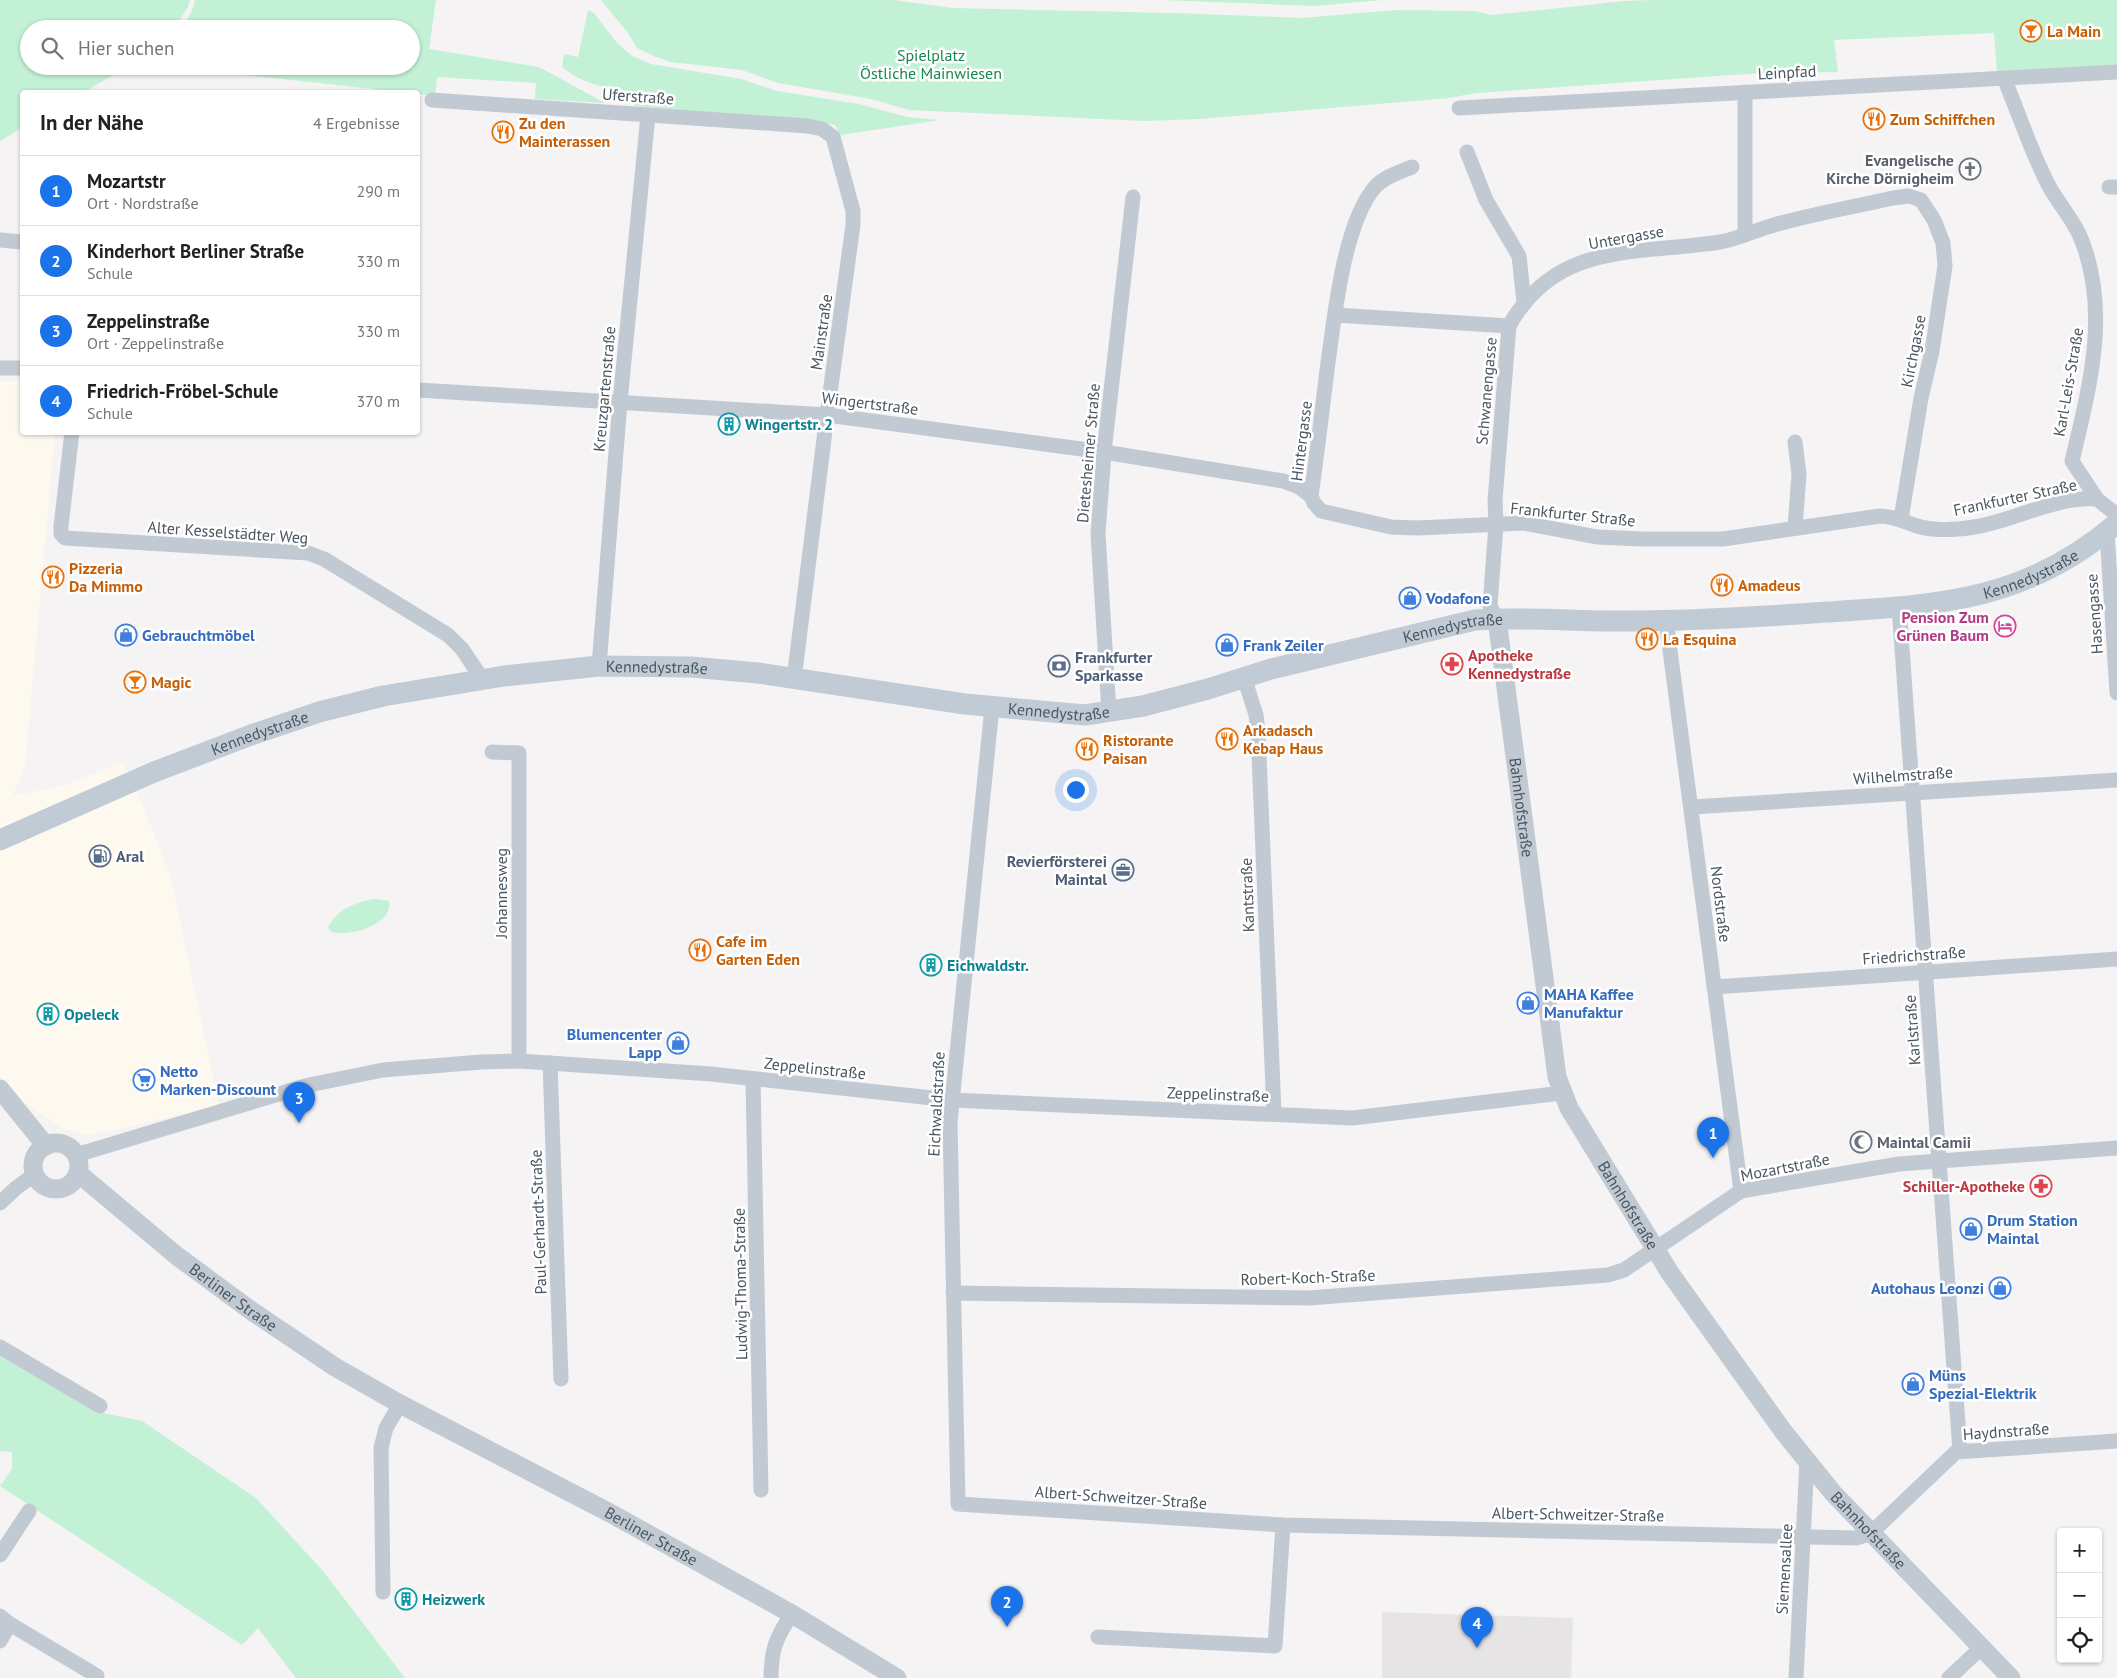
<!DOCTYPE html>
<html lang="de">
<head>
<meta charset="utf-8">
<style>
  :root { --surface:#fff; --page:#f6f6f6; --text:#202124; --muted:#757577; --line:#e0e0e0; --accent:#1a73e8 }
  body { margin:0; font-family:"PT Sans",sans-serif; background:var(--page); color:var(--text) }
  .controls { position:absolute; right:15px; bottom:15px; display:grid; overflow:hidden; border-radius:5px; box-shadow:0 1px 4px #0004 }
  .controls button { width:45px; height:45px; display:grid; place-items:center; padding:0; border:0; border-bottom:1px solid var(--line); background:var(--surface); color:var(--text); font:25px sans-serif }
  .you { position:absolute; left:1075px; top:789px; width:18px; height:18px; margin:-12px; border:4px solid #fff; border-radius:50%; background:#1a73e8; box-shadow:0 0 0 8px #1a73e833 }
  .badge { display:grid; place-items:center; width:32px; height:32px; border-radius:50%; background:var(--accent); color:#fff; font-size:16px; font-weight:700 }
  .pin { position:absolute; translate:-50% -41px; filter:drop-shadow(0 1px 2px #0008) }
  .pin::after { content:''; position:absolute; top:26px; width:18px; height:15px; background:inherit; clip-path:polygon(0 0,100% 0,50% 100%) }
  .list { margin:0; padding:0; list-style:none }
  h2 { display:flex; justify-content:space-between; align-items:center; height:65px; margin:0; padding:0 20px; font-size:21px }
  h2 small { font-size:16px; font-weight:400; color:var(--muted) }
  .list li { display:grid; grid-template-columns:32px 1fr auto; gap:15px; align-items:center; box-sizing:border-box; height:70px; padding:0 20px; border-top:1px solid var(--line) }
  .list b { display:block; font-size:19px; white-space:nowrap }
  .list p { margin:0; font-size:16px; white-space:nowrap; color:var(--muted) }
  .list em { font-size:16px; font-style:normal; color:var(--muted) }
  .icon { flex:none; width:28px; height:28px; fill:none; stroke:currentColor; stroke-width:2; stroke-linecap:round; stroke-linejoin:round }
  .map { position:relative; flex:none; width:2117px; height:1678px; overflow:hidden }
  .search { position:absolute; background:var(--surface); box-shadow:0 1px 4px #0004; left:20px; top:20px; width:400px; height:55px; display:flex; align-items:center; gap:12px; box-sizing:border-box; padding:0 18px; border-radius:28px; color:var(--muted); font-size:19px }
  .panel { position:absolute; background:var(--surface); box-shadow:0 1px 4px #0004; left:20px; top:90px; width:400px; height:345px; border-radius:5px }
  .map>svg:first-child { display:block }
  .commercial { fill:#fdf9ef }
  .education { fill:#e6e4e5 }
  .green { fill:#c3f1d5 }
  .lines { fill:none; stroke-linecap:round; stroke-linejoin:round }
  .minor { stroke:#c1cad2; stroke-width:15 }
  .tertiary { stroke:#c1cad2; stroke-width:19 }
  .secondary { stroke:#c1cbd6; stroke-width:21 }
  .labels { text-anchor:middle; stroke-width:5; stroke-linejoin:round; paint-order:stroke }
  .food-label { font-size:16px; font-weight:bold; fill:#c56008; stroke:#fff; text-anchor:start }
  .park-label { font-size:16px; fill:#17864f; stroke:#fff }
  .street-label { font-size:16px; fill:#4a5661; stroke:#fff }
  .worship-label { font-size:16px; font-weight:bold; fill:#5b616d; stroke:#fff; text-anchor:end }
  .culture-label { font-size:16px; font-weight:bold; fill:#0d838f; stroke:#fff; text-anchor:start }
  .shop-label { font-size:16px; font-weight:bold; fill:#366cbe; stroke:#fff; text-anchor:start }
  .hotel-label { font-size:16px; font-weight:bold; fill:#b23c85; stroke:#fff; text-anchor:end }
  .health-label { font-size:16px; font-weight:bold; fill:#be3a42; stroke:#fff; text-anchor:start }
  .service-label { font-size:16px; font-weight:bold; fill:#4e5e75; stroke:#fff; text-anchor:start }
</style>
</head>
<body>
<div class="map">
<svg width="2117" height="1678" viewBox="0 0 2117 1678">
  <rect width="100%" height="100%" fill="#f5f3f3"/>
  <path class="commercial" d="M0 381H22V432L55 433 25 768 13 796 64 785 123 762 144 808 171 877 219 1105 108 1132 82 1134 62 1129 15 1095 0 1076Z"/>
  <path class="education" d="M1382 1612 1573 1618 1571 1678H1382Z"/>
  <g class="green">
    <path d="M0 0H190L188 7 174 29H29V66H129L84 92H22V128L0 141Z"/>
    <path d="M195 0H436L429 49 539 67 605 103 535 99 536 83 437 77 435 96 418 94V92H402L226 73 194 66H411V29H181L192 11Z"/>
    <path d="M601 0H893L953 8 1172 13 1303 18 1395 10 1474 11 1492 15 1625 1 1651 0H2117V66L1997 72 1994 33 1834 40 1838 72 1746 74 1476 93 1449 98 1200 119 1144 121 909 110 871 99 778 83 742 70 671 62 654 56 637 48 628 33Z"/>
    <path d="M1162 0H1382L1314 6Z"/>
    <path d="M588 10 594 13 617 43 632 56 651 64 741 79 777 91 859 104 907 117 940 120 840 135 835 125 811 121 634 106 633 94C609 88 581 84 562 67L564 54 578 57Z"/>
    <path d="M375 899 389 901C395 924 346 939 330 931L328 927C338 909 355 902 375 899Z"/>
    <path d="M0 1356 98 1412 142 1421 256 1498 323 1571 405 1678H296L258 1628 242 1645 0 1486 12 1469V1452L0 1451Z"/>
  </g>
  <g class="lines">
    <g class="minor">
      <path d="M2004 78C2019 114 2031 152 2049 186 2059 205 2075 221 2082 241 2110 314 2089 389 2072 461L2097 499 2117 515"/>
      <path d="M1745 92V235"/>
      <path d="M432 100 808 126 822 129 833 137 853 211V225L827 415 794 679"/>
      <path d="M1459 108 2117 72"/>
      <path d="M1467 152 1486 200 1519 256 1524 302"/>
      <path d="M1412 167C1400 172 1384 177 1375 187 1343 224 1334 321 1327 370 1322 412 1317 454 1311 496L1314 503 1321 511 1391 527 1417 528 1524 523 1597 537 1643 539H1723L1880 516C1895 516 1904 522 1917 526 1934 531 1956 530 1974 527 2015 521 2054 496 2097 499"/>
      <path d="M2109 187H2117"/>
      <path d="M0 240 22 242"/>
      <path d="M1335 315 1509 326"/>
      <path d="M0 368H22"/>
      <path d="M418 390 827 415 1104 452 1283 481 1299 487 1311 496"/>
      <path d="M72 432 61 526V534L65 538 308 553 324 559 448 635 462 649 483 680"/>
      <path d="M1795 442 1799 474 1795 528"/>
      <path d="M2107 532 2117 693"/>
      <path d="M1899 607 1960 1451"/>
      <path d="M1497 619 1490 606 1496 524 1495 500 1509 326C1557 240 1638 255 1720 242 1738 239 1756 230 1774 225 1813 214 1853 207 1893 198L1909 196 1921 200 1934 220 1943 243 1945 266 1932 351 1921 398 1901 519"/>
      <path d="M1666 620 1741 1191"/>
      <path d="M599 666 620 402 648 115"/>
      <path d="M1244 677 1256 715 1258 732 1274 1113"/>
      <path d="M992 707 950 1122 958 1504 1283 1525 1857 1538 1871 1533 1956 1452 2117 1441"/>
      <path d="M1109 712 1098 534 1104 452 1133 197"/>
      <path d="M492 752 519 753V1061"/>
      <path d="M1692 807 2117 780"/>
      <path d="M1714 987 2117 959"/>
      <path d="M550 1063 561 1379"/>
      <path d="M753 1079 761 1490"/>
      <path d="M76 1155 309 1085 383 1070 481 1062 519 1061 711 1074 951 1100 1353 1118 1562 1093"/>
      <path d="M0 1203 16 1188 35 1174"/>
      <path d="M953 1293 1309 1298 1608 1275 1624 1270 1741 1191 1899 1164 2117 1148"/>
      <path d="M0 1347 100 1406"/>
      <path d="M0 1555 29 1511"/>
      <path d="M383 1592 381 1448 386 1428 400 1404"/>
      <path d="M0 1616 10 1624 97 1676"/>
      <path d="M1098 1637 1275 1646 1283 1525"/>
      <path d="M0 1641 10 1624"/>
      <path d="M771 1678C771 1650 776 1637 792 1614"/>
      <path d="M1796 1678 1807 1461"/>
      <path d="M1949 1678 1982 1647"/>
    </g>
    <g class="tertiary">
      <path id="s1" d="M1497 619 1557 1077 1569 1108 1670 1273 1783 1431 1833 1493 2011 1678"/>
      <path d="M0 1089 46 1146"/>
      <circle cx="56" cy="1166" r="23"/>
      <path id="s2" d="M78 1173 177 1256 253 1312 335 1367 400 1404 610 1513 792 1614 897 1678"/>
    </g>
    <path class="secondary" id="s3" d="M0 840 154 772 251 735 319 712 383 696 504 676 599 666 691 667 758 673 965 704 1085 715 1143 706 1208 689 1271 669 1475 620C1523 617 1571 621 1619 621 1689 621 1758 617 1827 612 1941 605 2026 601 2117 523"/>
  </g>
  <defs>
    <g id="bar-ring" transform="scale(1.125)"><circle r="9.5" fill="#fff" stroke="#e8710a" stroke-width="1.5"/><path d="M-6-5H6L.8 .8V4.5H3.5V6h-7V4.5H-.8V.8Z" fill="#e8710a"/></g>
    <g id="restaurant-ring" transform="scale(1.125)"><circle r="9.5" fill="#fff" stroke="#e8710a" stroke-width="1.5"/><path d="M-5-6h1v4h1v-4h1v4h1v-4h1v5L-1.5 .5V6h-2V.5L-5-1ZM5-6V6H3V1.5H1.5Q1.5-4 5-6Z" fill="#e8710a"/></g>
    <g id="church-ring" transform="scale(1.125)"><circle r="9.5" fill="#fff" stroke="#6b7280" stroke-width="1.5"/><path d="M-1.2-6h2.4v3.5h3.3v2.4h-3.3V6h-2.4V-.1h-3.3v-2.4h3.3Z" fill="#6b7280"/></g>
    <g id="building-ring" transform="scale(1.125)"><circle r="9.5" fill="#fff" stroke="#0f9aa8" stroke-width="1.5"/><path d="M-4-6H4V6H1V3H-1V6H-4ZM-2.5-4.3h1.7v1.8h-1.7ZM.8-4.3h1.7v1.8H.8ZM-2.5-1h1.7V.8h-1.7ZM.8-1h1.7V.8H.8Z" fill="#0f9aa8"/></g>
    <g id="shop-ring" transform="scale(1.125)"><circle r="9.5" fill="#fff" stroke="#3f7fe0" stroke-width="1.5"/><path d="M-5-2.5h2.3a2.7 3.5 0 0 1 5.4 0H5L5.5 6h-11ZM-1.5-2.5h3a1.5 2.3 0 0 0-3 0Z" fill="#3f7fe0"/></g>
    <g id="hotel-ring" transform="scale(1.125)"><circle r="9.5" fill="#fff" stroke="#d1479c" stroke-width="1.5"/><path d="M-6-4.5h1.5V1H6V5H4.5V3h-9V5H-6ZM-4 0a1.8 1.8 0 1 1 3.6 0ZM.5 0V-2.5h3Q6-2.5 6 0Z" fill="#d1479c"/></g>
    <g id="pharmacy-ring" transform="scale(1.125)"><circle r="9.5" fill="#fff" stroke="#e0444e" stroke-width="1.5"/><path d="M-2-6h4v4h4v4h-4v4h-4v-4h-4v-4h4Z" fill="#e0444e"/></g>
    <g id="bank-ring" transform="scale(1.125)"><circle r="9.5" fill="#fff" stroke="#5c6f8a" stroke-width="1.5"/><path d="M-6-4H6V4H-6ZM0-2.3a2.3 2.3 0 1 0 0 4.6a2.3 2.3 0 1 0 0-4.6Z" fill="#5c6f8a"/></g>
    <g id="fuel-ring" transform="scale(1.125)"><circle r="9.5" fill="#fff" stroke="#5c6f8a" stroke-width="1.5"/><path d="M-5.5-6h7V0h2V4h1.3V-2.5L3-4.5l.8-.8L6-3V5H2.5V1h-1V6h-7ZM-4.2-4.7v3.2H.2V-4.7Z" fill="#5c6f8a"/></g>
    <g id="office-ring" transform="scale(1.125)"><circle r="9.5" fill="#fff" stroke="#5c6f8a" stroke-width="1.5"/><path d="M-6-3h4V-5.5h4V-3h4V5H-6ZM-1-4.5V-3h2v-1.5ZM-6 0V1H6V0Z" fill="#5c6f8a"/></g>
    <g id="supermarket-ring" transform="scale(1.125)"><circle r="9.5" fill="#fff" stroke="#3f7fe0" stroke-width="1.5"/><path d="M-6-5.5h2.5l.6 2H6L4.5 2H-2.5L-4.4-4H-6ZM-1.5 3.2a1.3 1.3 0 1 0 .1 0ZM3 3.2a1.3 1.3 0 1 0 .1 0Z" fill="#3f7fe0"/></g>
    <g id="mosque-ring" transform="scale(1.125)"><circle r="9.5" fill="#fff" stroke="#6b7280" stroke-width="1.5"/><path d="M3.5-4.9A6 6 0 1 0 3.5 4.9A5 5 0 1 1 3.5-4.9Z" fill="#6b7280"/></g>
  </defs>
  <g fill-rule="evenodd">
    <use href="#bar-ring" x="2031" y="31"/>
    <use href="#restaurant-ring" x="1874" y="119"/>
    <use href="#restaurant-ring" x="503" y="132"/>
    <use href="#church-ring" x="1970" y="169"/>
    <use href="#building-ring" x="729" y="424"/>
    <use href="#restaurant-ring" x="53" y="577"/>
    <use href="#restaurant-ring" x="1722" y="585"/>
    <use href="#shop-ring" x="1410" y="598"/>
    <use href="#hotel-ring" x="2005" y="626"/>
    <use href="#shop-ring" x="126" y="635"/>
    <use href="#restaurant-ring" x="1647" y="639"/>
    <use href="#shop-ring" x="1227" y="645"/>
    <use href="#pharmacy-ring" x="1452" y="664"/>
    <use href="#bank-ring" x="1059" y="666"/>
    <use href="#bar-ring" x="135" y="682"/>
    <use href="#restaurant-ring" x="1227" y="739"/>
    <use href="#restaurant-ring" x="1087" y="749"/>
    <use href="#fuel-ring" x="100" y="856"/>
    <use href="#office-ring" x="1123" y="870"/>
    <use href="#restaurant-ring" x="700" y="950"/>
    <use href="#building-ring" x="931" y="965"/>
    <use href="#shop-ring" x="1528" y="1003"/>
    <use href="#building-ring" x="48" y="1014"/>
    <use href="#shop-ring" x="678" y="1043"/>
    <use href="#supermarket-ring" x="144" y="1080"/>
    <use href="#mosque-ring" x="1861" y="1142"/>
    <use href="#pharmacy-ring" x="2041" y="1186"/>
    <use href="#shop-ring" x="1971" y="1229"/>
    <use href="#shop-ring" x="2000" y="1288"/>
    <use href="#shop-ring" x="1913" y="1384"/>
    <use href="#building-ring" x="406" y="1599"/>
  </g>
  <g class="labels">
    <g class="food-label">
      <text x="2047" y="37">La Main</text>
      <text x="1890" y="125">Zum Schiffchen</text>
      <text x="519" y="129">Zu den<tspan x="519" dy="18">Mainterassen</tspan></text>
      <text x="69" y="574">Pizzeria<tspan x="69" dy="18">Da Mimmo</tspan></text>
      <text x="1738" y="591">Amadeus</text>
      <text x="1663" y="645">La Esquina</text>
      <text x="151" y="688">Magic</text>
      <text x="1243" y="736">Arkadasch<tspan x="1243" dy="18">Kebap Haus</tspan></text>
      <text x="1103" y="746">Ristorante<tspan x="1103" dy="18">Paisan</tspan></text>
      <text x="716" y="947">Cafe im<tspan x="716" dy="18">Garten Eden</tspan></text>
    </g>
    <g class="park-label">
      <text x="931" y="61">Spielplatz<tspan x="931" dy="18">Östliche Mainwiesen</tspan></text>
    </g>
    <g class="street-label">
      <text transform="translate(1787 72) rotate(-3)" y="6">Leinpfad</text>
      <text transform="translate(638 96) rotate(4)" y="6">Uferstraße</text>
      <text transform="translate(1626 237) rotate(-10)" y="6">Untergasse</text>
      <text transform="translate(821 332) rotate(-82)" y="6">Mainstraße</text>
      <text transform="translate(1913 351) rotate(-79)" y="6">Kirchgasse</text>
      <text transform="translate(2068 382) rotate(-80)" y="6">Karl-Leis-Straße</text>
      <text transform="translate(604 389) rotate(-85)" y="6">Kreuzgartenstraße</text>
      <text transform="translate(1486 391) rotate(-85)" y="6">Schwanengasse</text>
      <text transform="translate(870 403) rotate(7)" y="6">Wingertstraße</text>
      <text transform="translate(1301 441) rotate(-83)" y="6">Hintergasse</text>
      <text transform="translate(1088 453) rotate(-85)" y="6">Dietesheimer Straße</text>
      <text transform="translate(2015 497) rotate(-12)" y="6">Frankfurter Straße</text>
      <text transform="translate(1573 514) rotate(6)" y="6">Frankfurter Straße</text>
      <text transform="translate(228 532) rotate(4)" y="6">Alter Kesselstädter Weg</text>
      <text dy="6" stroke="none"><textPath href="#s3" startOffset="2080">Kennedystraße</textPath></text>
      <text transform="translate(2094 614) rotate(-94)" y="6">Hasengasse</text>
      <text dy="6" stroke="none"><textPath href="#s3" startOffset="1496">Kennedystraße</textPath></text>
      <text dy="6" stroke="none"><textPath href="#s3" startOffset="686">Kennedystraße</textPath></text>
      <text dy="6" stroke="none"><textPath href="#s3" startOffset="1091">Kennedystraße</textPath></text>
      <text dy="6" stroke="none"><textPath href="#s3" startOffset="281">Kennedystraße</textPath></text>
      <text transform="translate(1903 775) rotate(-4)" y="6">Wilhelmstraße</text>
      <text dy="6" stroke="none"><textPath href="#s1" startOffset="190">Bahnhofstraße</textPath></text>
      <text transform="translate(501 893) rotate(-90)" y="6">Johannesweg</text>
      <text transform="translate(1247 895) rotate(-92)" y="6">Kantstraße</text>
      <text transform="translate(1721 904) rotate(83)" y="6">Nordstraße</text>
      <text transform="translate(1914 955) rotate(-4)" y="6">Friedrichstraße</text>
      <text transform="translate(1912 1030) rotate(-94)" y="6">Karlstraße</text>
      <text transform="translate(815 1068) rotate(6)" y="6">Zeppelinstraße</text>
      <text transform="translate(1218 1094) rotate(2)" y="6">Zeppelinstraße</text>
      <text transform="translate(936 1104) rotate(-87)" y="6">Eichwaldstraße</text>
      <text transform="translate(1785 1167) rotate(-11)" y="6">Mozartstraße</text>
      <text dy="6" stroke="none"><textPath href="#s1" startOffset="609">Bahnhofstraße</textPath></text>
      <text transform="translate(538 1222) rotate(-92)" y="6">Paul-Gerhardt-Straße</text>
      <text transform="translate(1308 1277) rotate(-2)" y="6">Robert-Koch-Straße</text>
      <text transform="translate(740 1284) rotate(-91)" y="6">Ludwig-Thoma-Straße</text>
      <text dy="6" stroke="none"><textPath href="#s2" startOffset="199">Berliner Straße</textPath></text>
      <text transform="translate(2006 1431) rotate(-4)" y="6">Haydnstraße</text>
      <text transform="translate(1121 1497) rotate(4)" y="6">Albert-Schweitzer-Straße</text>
      <text transform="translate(1578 1514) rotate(1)" y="6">Albert-Schweitzer-Straße</text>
      <text dy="6" stroke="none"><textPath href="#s1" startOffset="1014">Bahnhofstraße</textPath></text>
      <text dy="6" stroke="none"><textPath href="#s2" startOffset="681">Berliner Straße</textPath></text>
      <text transform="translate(1784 1569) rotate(-87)" y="6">Siemensallee</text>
    </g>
    <g class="worship-label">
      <text x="1954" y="166">Evangelische<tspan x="1954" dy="18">Kirche Dörnigheim</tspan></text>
      <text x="1877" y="1148" text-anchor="start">Maintal Camii</text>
    </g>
    <g class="culture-label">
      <text x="745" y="430">Wingertstr. 2</text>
      <text x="947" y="971">Eichwaldstr.</text>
      <text x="64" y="1020">Opeleck</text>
      <text x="422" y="1605">Heizwerk</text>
    </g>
    <g class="shop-label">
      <text x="1426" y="604">Vodafone</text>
      <text x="142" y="641">Gebrauchtmöbel</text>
      <text x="1243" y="651">Frank Zeiler</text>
      <text x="1544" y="1000">MAHA Kaffee<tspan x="1544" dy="18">Manufaktur</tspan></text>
      <text x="662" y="1040" text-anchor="end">Blumencenter<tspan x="662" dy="18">Lapp</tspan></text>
      <text x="160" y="1077">Netto<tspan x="160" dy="18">Marken-Discount</tspan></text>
      <text x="1987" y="1226">Drum Station<tspan x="1987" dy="18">Maintal</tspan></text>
      <text x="1984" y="1294" text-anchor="end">Autohaus Leonzi</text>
      <text x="1929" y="1381">Müns<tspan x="1929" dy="18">Spezial-Elektrik</tspan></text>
    </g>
    <g class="hotel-label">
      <text x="1989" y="623">Pension Zum<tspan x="1989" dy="18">Grünen Baum</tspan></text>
    </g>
    <g class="health-label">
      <text x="1468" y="661">Apotheke<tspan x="1468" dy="18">Kennedystraße</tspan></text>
      <text x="2025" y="1192" text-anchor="end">Schiller-Apotheke</text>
    </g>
    <g class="service-label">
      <text x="1075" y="663">Frankfurter<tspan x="1075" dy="18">Sparkasse</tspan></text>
      <text x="116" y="862">Aral</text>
      <text x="1107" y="867" text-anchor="end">Revierförsterei<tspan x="1107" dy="18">Maintal</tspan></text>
    </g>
  </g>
</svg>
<div class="controls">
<button>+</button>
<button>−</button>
<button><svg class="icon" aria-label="locate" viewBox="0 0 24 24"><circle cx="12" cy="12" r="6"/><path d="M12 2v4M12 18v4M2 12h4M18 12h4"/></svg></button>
</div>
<div class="you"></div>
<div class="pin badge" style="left:1713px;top:1158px">1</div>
<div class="pin badge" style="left:1007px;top:1627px">2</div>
<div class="pin badge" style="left:299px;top:1123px">3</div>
<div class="pin badge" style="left:1477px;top:1648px">4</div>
<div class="search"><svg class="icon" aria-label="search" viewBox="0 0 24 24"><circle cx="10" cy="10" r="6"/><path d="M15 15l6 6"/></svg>Hier suchen</div>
<section class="panel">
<h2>In der Nähe<small>4 Ergebnisse</small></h2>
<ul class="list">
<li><span class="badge">1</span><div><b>Mozartstr</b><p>Ort · Nordstraße</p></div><em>290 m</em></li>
<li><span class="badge">2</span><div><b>Kinderhort Berliner Straße</b><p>Schule</p></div><em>330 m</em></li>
<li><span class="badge">3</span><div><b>Zeppelinstraße</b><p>Ort · Zeppelinstraße</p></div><em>330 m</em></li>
<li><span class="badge">4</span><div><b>Friedrich-Fröbel-Schule</b><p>Schule</p></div><em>370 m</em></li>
</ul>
</section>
</div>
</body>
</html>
